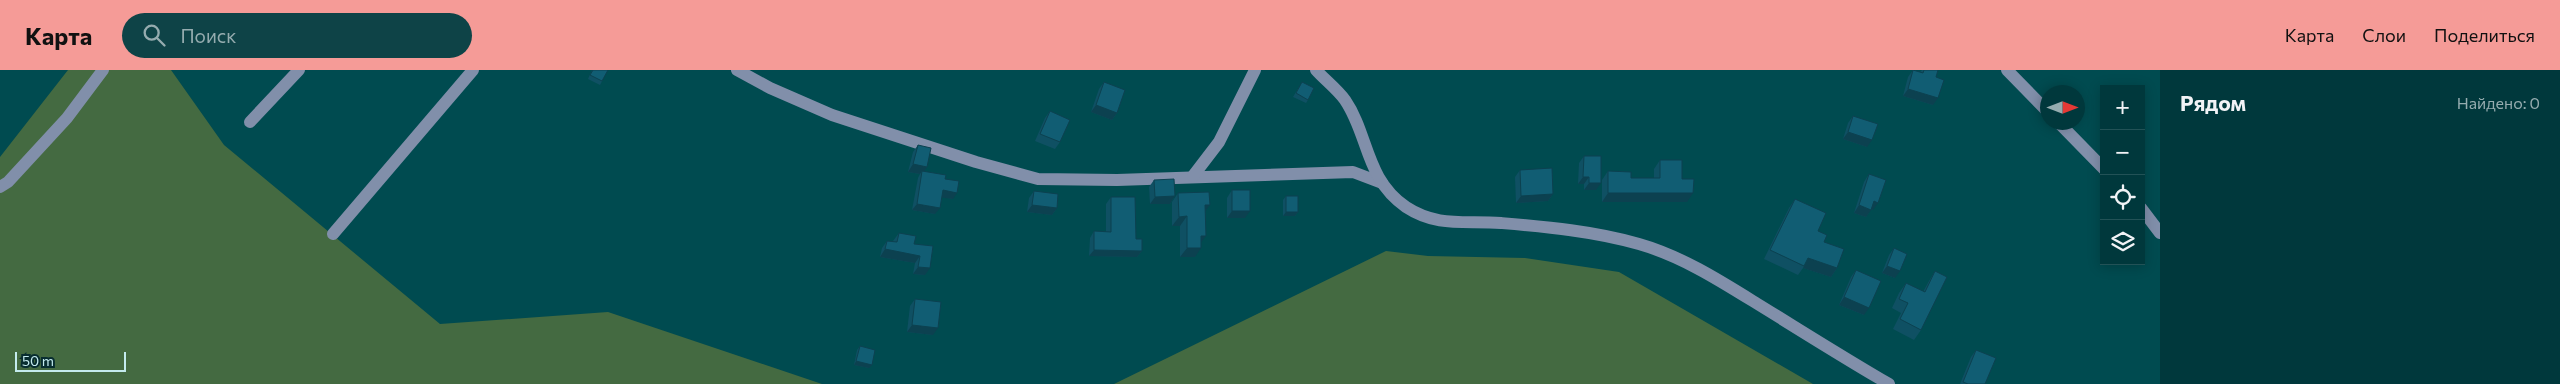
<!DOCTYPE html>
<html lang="ru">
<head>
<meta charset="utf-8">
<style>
  :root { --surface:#00383c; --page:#0e4347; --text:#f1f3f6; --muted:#95acaf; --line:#225256; --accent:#f59b97 }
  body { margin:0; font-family:Commissioner,sans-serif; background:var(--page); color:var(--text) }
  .controls { position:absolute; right:15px; top:15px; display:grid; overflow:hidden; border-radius:0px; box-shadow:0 2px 12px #0003 }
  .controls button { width:45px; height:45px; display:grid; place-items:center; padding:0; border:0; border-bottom:1px solid var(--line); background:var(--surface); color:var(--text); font:25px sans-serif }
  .compass { position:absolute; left:2040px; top:15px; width:45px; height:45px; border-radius:50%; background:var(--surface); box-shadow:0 2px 12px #0003; rotate:90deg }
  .scale { position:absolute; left:15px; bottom:12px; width:111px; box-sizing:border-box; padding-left:5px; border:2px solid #c4ebee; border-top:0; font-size:14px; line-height:18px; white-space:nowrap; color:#c4ebee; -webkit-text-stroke:4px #082d30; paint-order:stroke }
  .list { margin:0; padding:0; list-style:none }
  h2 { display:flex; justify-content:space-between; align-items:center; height:65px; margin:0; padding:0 20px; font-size:21px }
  h2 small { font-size:16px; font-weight:400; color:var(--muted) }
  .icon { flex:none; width:28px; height:28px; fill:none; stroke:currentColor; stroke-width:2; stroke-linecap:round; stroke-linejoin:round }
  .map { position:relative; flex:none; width:2160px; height:314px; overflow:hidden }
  header { display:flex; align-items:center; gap:30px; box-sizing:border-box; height:70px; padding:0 25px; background:var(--accent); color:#111 }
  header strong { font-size:24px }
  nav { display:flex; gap:28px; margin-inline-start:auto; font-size:18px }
  .search { width:350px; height:45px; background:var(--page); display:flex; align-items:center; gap:12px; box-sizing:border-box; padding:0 18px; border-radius:28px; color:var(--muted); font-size:19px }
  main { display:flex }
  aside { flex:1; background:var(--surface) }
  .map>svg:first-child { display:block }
  .green { fill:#446a41 }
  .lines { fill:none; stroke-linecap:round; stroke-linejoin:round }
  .minor { stroke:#818faa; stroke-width:12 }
  .wall { fill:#0f5063 }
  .shaded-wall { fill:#0c4150 }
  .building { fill:#115d73; stroke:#0c4150 }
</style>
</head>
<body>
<header>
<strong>Карта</strong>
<div class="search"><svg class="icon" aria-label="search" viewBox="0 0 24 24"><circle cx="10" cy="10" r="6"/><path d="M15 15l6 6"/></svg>Поиск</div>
<nav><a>Карта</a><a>Слои</a><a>Поделиться</a></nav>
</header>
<main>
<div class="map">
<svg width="2160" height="314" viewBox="0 0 2160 314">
  <rect width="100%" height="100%" fill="#004b50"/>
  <g class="green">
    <path d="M68 0H171L224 75 440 254 608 242 822 314H0V87Z"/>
    <path d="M1386 181 1428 186 1525 188 1619 202 1813 314H1114Z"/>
  </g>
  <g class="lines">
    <g class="minor">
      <path d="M737 0 770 18 832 45 976 92 1038 109 1117 110 1353 102 1382 113"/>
      <path d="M1316 0C1325 10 1337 19 1345 30 1369 65 1365 109 1406 137 1438 158 1466 150 1501 153 1547 157 1594 161 1639 174 1681 186 1719 210 1756 233 1800 260 1844 288 1889 314"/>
      <path d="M2007 0 2048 42"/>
      <path d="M250 52 299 0"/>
      <path d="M2058 52 2104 99"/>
      <path d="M1193 106 1219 72 1255 0"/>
      <path d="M0 117 8 112 67 48 103 0"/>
      <path d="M2141 138 2160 163"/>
      <path d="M333 164 473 0"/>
    </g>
  </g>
  <g class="wall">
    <path d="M592 0H608L600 15 588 9Z"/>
    <path d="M1913 0 1920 2 1922 0H1938L1936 7 1933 35 1903 26 1908 7Z"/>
    <path d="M1104 12 1117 43 1112 50 1091 42 1099 19Z"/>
    <path d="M1302 12 1308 30 1306 33 1293 27Z"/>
    <path d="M1050 41 1060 72 1055 79 1035 71 1045 48Z"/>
    <path d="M1853 46 1867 77 1843 69 1848 53Z"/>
    <path d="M918 75 927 97 924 101 945 109 953 129 942 127 935 144 912 140 918 108 920 104 908 102 913 82Z"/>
    <path d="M1584 86 1596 120H1584V114H1578L1579 93Z"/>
    <path d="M1660 90 1682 109 1687 132H1602V110L1608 101 1631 108H1654V99Z"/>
    <path d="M1520 100 1553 124 1548 131 1516 133 1515 107Z"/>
    <path d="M1869 104 1873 140 1871 139 1866 147 1854 143 1864 112Z"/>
    <path d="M1154 110 1175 126 1170 134H1150L1149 117Z"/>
    <path d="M1232 120 1245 148H1227V128Z"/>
    <path d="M1034 121 1057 138 1052 145 1027 142 1029 128Z"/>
    <path d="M1178 123 1205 142 1201 173 1195 187H1180V156H1172V132Z"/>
    <path d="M1286 126 1298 142 1295 146H1283V130Z"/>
    <path d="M1111 127 1136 169 1142 181 1137 187 1089 186 1090 168 1094 161 1106 162V134Z"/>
    <path d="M1795 129 1818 161 1837 198 1831 207 1803 198 1798 205 1764 189 1789 138Z"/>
    <path d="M899 163 914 174 933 176 925 205 913 204 915 193 880 187 882 178 887 171H893Z"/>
    <path d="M1894 178 1895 208 1882 203 1889 185Z"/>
    <path d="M1856 200 1864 245 1839 235 1851 207Z"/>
    <path d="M1935 201 1921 260 1914 270 1893 259 1901 243 1892 238 1899 223 1906 213 1923 222 1929 211Z"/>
    <path d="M915 229 933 265 907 262 910 236Z"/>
    <path d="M860 276 869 298 854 295 857 280Z"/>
    <path d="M1976 280 1985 314H1960L1971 287Z"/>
  </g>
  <g class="shaded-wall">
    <path d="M1908 19 1938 28 1933 35 1903 26Z"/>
    <path d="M1096 35 1117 43 1112 50 1091 42Z"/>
    <path d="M1848 62 1872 70 1867 77 1843 69Z"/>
    <path d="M913 94 927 97 922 105V101L920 104 908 102Z"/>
    <path d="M1583 107H1589L1584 114H1578Z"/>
    <path d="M1589 113H1601L1596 120H1584Z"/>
    <path d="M943 120 957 123 953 129 938 127Z"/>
    <path d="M1608 123H1693L1687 132H1602Z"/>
    <path d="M1553 124 1548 131 1516 133 1521 126Z"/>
    <path d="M1175 126 1170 134H1150L1155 127Z"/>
    <path d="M1874 131 1878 133 1873 140 1869 138Z"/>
    <path d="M917 134 940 138 935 144 912 140Z"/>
    <path d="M1032 135 1057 138 1052 145 1027 142Z"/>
    <path d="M1205 135H1210L1203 144Z"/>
    <path d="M1859 135 1871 140 1866 147 1854 143Z"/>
    <path d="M1232 141H1250L1245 148H1227Z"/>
    <path d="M1286 142H1298L1295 146H1283Z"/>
    <path d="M1187 146 1180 156H1172L1179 147Z"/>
    <path d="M1201 166H1206L1199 175Z"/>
    <path d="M1187 178H1201L1195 187H1180Z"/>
    <path d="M885 179 920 186 915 193 880 187Z"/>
    <path d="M1094 180 1142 181 1137 187 1089 186Z"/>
    <path d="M1808 188 1837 198 1831 207 1803 198Z"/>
    <path d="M1887 196 1900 201 1895 208 1882 203Z"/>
    <path d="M918 197 930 198 925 205 913 204Z"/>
    <path d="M1844 227 1869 238 1864 245 1839 235Z"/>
    <path d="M912 255 938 258 933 265 907 262Z"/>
    <path d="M856 291 872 295 869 298 854 295Z"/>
  </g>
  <g class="building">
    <path d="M593 0H608L602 11 590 5Z"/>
    <path d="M1913 0 1923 3 1924 0H1938L1936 7 1944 10 1938 28 1908 19Z"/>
    <path d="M1104 12 1125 20 1117 43 1096 35Z"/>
    <path d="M1302 12 1314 18 1308 30 1296 23Z"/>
    <path d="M1050 41 1070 50 1060 72 1040 64Z"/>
    <path d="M1853 46 1878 54 1872 70 1848 62Z"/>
    <path d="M918 75 931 78 927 97 913 94Z"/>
    <path d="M1584 86H1601V113H1589V107H1583Z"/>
    <path d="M1660 90H1682V109H1694L1693 123H1608V101L1631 102V108H1660Z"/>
    <path d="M1552 98 1553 124 1521 126 1520 100Z"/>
    <path d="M922 101 946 105 945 109 959 111 957 123 943 120 940 138 917 134Z"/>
    <path d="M1869 104 1886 110 1878 133 1874 131 1871 140 1859 135Z"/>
    <path d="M1174 109 1175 126 1155 127 1154 110Z"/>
    <rect x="1232" y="120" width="18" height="21"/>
    <path d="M1034 121 1058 124 1057 138 1032 135Z"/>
    <path d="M1209 122 1210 135H1205L1206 166H1201V178H1187V146L1179 147 1178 123Z"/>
    <rect x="1286" y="126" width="12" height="16"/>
    <path d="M1111 127H1135L1136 169H1142V181L1094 180V161L1111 162Z"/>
    <path d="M1795 129 1826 143 1818 161 1827 165 1824 172 1844 179 1837 198 1808 188 1804 196 1770 180Z"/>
    <path d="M899 163 916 166 914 174 933 176 930 198 918 197 920 186 885 179 887 171 897 172Z"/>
    <path d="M1894 178 1907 184 1900 201 1887 196Z"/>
    <path d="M1856 200 1881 211 1869 238 1844 227Z"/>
    <path d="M1935 201 1947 207 1921 260 1900 249 1908 233 1899 229 1906 213 1925 222Z"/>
    <path d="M915 229 941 232 938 258 912 255Z"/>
    <path d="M860 276 875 280 872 295 856 291Z"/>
    <path d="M1976 280 1996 288 1985 314H1968L1963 312Z"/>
  </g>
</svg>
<div class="controls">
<button>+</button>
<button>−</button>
<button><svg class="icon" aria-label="locate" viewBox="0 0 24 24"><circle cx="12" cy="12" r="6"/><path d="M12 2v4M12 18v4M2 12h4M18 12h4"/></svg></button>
<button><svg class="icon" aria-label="layers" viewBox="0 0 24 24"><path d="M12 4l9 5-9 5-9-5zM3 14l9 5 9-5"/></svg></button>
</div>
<svg class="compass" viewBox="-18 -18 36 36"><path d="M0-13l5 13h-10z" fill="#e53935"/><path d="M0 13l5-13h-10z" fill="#95acaf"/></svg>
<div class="scale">50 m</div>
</div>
<aside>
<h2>Рядом<small>Найдено: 0</small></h2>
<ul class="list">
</ul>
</aside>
</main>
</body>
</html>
